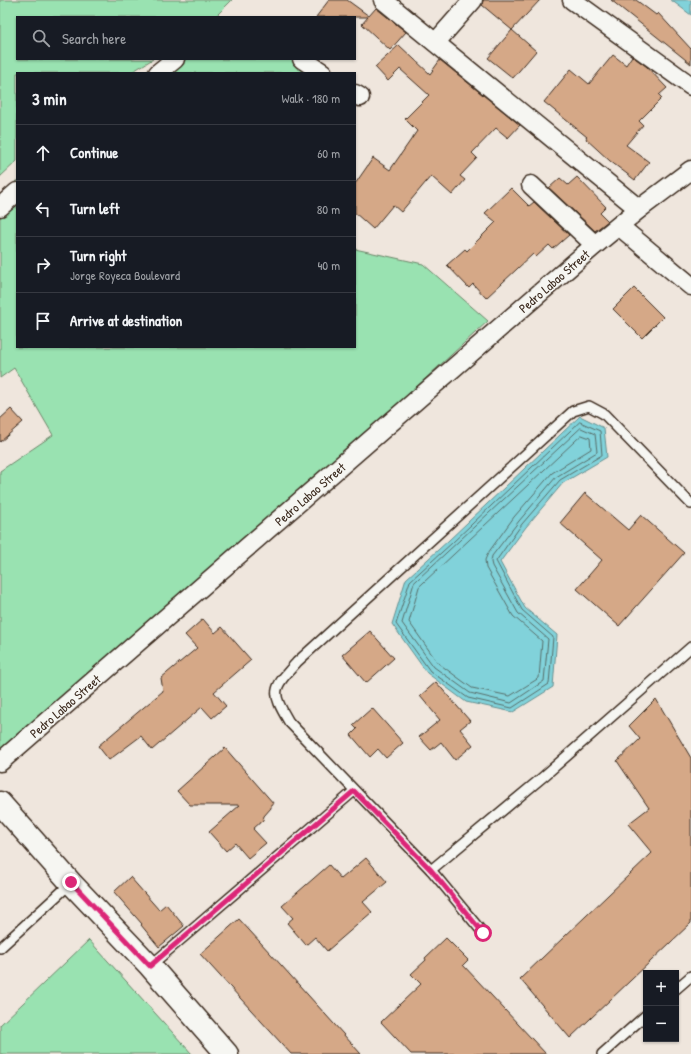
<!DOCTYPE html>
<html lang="en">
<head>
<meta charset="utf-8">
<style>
  :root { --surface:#171b24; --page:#20242c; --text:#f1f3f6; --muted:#9ea1a6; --line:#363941 }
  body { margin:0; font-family:"Patrick Hand",sans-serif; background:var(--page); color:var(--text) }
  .controls { position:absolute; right:12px; bottom:12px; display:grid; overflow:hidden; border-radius:0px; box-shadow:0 1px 3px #0004 }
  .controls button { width:36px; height:36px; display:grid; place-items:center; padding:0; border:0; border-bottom:1px solid var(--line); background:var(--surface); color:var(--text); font:20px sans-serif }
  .stop { position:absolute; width:12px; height:12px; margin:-9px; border:3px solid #db2777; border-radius:50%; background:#fff }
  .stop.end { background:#db2777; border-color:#fff; box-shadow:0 1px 4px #0008 }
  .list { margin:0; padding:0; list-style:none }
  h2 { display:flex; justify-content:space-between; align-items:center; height:52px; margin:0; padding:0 16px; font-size:17px }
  h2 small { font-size:13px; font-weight:400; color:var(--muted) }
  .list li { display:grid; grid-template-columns:26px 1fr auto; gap:12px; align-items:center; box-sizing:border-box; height:56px; padding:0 16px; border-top:1px solid var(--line) }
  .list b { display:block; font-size:15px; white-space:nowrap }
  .list p { margin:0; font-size:13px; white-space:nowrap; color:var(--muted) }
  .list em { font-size:13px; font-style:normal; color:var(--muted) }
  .icon { flex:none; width:22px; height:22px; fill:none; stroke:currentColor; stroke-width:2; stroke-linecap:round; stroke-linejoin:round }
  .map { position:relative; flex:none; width:691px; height:1054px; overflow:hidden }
  .search { position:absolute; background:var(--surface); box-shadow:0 1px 3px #0004; left:16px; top:16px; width:340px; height:44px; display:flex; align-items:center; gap:10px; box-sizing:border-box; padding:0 14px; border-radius:0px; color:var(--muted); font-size:15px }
  .panel { position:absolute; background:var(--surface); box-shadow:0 1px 3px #0004; left:16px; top:72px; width:340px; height:276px; border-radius:0px }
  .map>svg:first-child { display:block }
  .green { fill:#99e2b1; stroke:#6a8668 }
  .water { fill:#81d2da; stroke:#658f8f }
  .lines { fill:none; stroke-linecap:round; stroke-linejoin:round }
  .shore { stroke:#576d69; stroke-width:1 }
  .building { fill:#d5a887; stroke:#3b2a1e }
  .lane-casing { stroke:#3b2a1e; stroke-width:12 }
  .street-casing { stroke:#3b2a1e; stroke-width:21 }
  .secondary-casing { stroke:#3b2a1e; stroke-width:25 }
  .lane { stroke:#f6f6f2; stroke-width:9 }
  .street { stroke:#f6f6f2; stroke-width:18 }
  .secondary { stroke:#f6f6f2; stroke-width:22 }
  .route { stroke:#db2777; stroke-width:5 }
  .labels { text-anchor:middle; stroke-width:3; stroke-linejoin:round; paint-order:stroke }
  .street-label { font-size:13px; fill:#3b2a1e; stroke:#f6f6f2 }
</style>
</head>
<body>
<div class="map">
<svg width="691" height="1054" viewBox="0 0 691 1054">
  <rect width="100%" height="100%" fill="#efe6dd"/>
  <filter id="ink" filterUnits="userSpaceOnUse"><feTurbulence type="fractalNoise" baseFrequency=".025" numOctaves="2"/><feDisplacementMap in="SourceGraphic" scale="8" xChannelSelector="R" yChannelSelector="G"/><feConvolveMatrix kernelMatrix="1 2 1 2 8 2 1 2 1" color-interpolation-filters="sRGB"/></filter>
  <g filter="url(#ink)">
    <g class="green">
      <path d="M0 0H232L215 17H17V59H153L130 73H17V161L0 177Z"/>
      <path d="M165 59H304L320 73H144Z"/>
      <path d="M17 180V347H355V249L423 264 488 321 0 770V471L53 435 14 368 0 378V196Z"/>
      <path d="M89 940 192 1054H0V1025Z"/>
    </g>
    <g class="water">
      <path d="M671 0H691V15Z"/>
      <path d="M580 416 604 428 607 457 563 483 526 527 500 562 525 608 557 635 553 687 513 712 466 702 427 673 392 624 406 579 449 540Z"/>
    </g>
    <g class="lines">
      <g class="shore">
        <path d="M580 422 600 431 602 455 560 480 522 524 496 561 522 610 553 637 549 684 512 708 468 698 430 671 396 624 410 581 452 543Z"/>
        <path d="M581 428 595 434 597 452 556 477 519 521 492 556 491 562 492 566 518 613 548 639 544 681 511 703 470 693 434 667 402 623 414 583Z"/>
        <path d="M582 435 590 438 591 449 552 473 514 517 488 553 485 560 486 568 513 616 542 641 539 678 510 696 472 688 438 663 409 622 419 587Z"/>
      </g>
    </g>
    <g class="building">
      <path d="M329 0H347L369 16 376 8 406 32 390 50 362 24 368 17H316Z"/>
      <path d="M483 0H540L512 30 482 5Z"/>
      <path d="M611 0H636L656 15 658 13 691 49V64Z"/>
      <path d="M512 30 536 51 513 78 488 58Z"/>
      <path d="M399 45 430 74 440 60 520 125 508 138 496 128 472 153 477 158 460 176 465 180 452 195 431 176 401 212 393 205 373 229 355 213V184L373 158 390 170 417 131 405 119 429 95 400 69 388 81 375 67Z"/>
      <path d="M613 55 626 65 632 56 646 66 667 88 659 95 662 98 639 121 643 125 626 145 649 162 635 180 610 161 586 139 587 137 544 102 571 69 589 84Z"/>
      <path d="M577 177 606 207 600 213 608 221 595 231 549 188 560 178 568 185Z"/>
      <path d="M511 188 529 206 534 202 569 235 553 249 549 245 536 257 533 254 486 298 473 284 469 288 447 265 465 249 467 251 496 222 485 213Z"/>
      <path d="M634 288 663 317 642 338 613 309Z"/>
      <path d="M11 409 23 422 0 442V419Z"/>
      <path d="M585 493 628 530 641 515 684 553 619 626 577 589 602 560 560 523Z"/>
      <path d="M203 619 215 633 222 627 251 660 214 692 226 706 212 718 202 707 152 750 141 736 109 760 98 746 163 691 161 678 197 648 185 635Z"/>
      <path d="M370 631 394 658 366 683 342 655Z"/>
      <path d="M436 682 470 721 460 729 473 745 455 760 441 742 431 750 419 737 440 720 420 696Z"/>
      <path d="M656 699 691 758V923L570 1038 520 979 652 853 628 824 649 808 617 761 640 739 629 726Z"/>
      <path d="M372 708 403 743 386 758 378 749 370 757 351 735 357 729 353 725Z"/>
      <path d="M225 748 274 804H271V808L264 816 263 820 253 829 266 843 248 858 235 843 226 851 209 832 240 805H190L177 791Z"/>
      <path d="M366 858 387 882 363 902 372 912 327 951 315 937 306 945 287 923 293 918 282 906 329 865 341 879Z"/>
      <path d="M130 877 159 910 166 904 184 926 159 947 141 925 142 924 114 892Z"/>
      <path d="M239 919 281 965 361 1054H291L200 954Z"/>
      <path d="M446 938 468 960 463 965 546 1054H411L381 1022 421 984 411 974 426 960 425 958Z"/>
    </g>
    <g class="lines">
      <g class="lane-casing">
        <g id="lane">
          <path d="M431 870 544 776 691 647"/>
          <path d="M483 933 431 870 289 722C270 690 273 689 297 662L573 411 589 406 604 414 691 504"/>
          <path d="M0 948 71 883"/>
          <path d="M150 966 354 791"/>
          <path d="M676 989 691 976"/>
          <path d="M602 1054 646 1015"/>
        </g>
      </g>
      <g class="street-casing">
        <g id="street">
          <path d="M383 0 639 209"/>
          <path d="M572 0 691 86"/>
          <path d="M436 42 473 0"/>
          <path d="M302 59 323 73"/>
          <path d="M158 73 175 59"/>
          <path d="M355 94 360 97"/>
          <path d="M531 185 595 245"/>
          <path d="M0 207 17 192"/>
          <path d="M619 226 691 286"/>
          <path d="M0 762 595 245 639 209 691 170"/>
        </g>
      </g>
      <g class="secondary-casing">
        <path id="secondary" d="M0 803 71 883 150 966 227 1054"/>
      </g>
      <use href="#lane" class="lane"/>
      <use href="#street" class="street"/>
      <use href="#secondary" class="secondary"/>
    </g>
  </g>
  <g class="lines" filter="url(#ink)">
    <path class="route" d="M71 882 150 966 354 791 431 870 483 933"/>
  </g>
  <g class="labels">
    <g class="street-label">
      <text transform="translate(554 281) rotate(-41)" y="5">Pedro Labao Street</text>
      <text transform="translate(310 494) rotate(-41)" y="5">Pedro Labao Street</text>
      <text transform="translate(65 706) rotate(-41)" y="5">Pedro Labao Street</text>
    </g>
  </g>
</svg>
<div class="controls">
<button>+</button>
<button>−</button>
</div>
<div class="stop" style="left:483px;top:933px"></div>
<div class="stop end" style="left:71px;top:882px"></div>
<div class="search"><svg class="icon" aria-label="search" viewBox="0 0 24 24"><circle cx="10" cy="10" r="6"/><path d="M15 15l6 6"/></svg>Search here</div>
<section class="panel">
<h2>3 min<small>Walk · 180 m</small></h2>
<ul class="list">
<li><svg class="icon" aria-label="ahead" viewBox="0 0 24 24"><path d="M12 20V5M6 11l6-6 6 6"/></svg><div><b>Continue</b></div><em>60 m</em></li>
<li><svg class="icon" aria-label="left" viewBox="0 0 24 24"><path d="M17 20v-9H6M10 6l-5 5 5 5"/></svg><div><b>Turn left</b></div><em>80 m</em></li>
<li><svg class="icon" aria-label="right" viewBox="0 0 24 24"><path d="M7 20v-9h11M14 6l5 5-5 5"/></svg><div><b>Turn right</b><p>Jorge Royeca Boulevard</p></div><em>40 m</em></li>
<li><svg class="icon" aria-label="arrive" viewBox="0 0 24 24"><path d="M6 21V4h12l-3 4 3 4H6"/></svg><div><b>Arrive at destination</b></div></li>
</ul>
</section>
</div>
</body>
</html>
